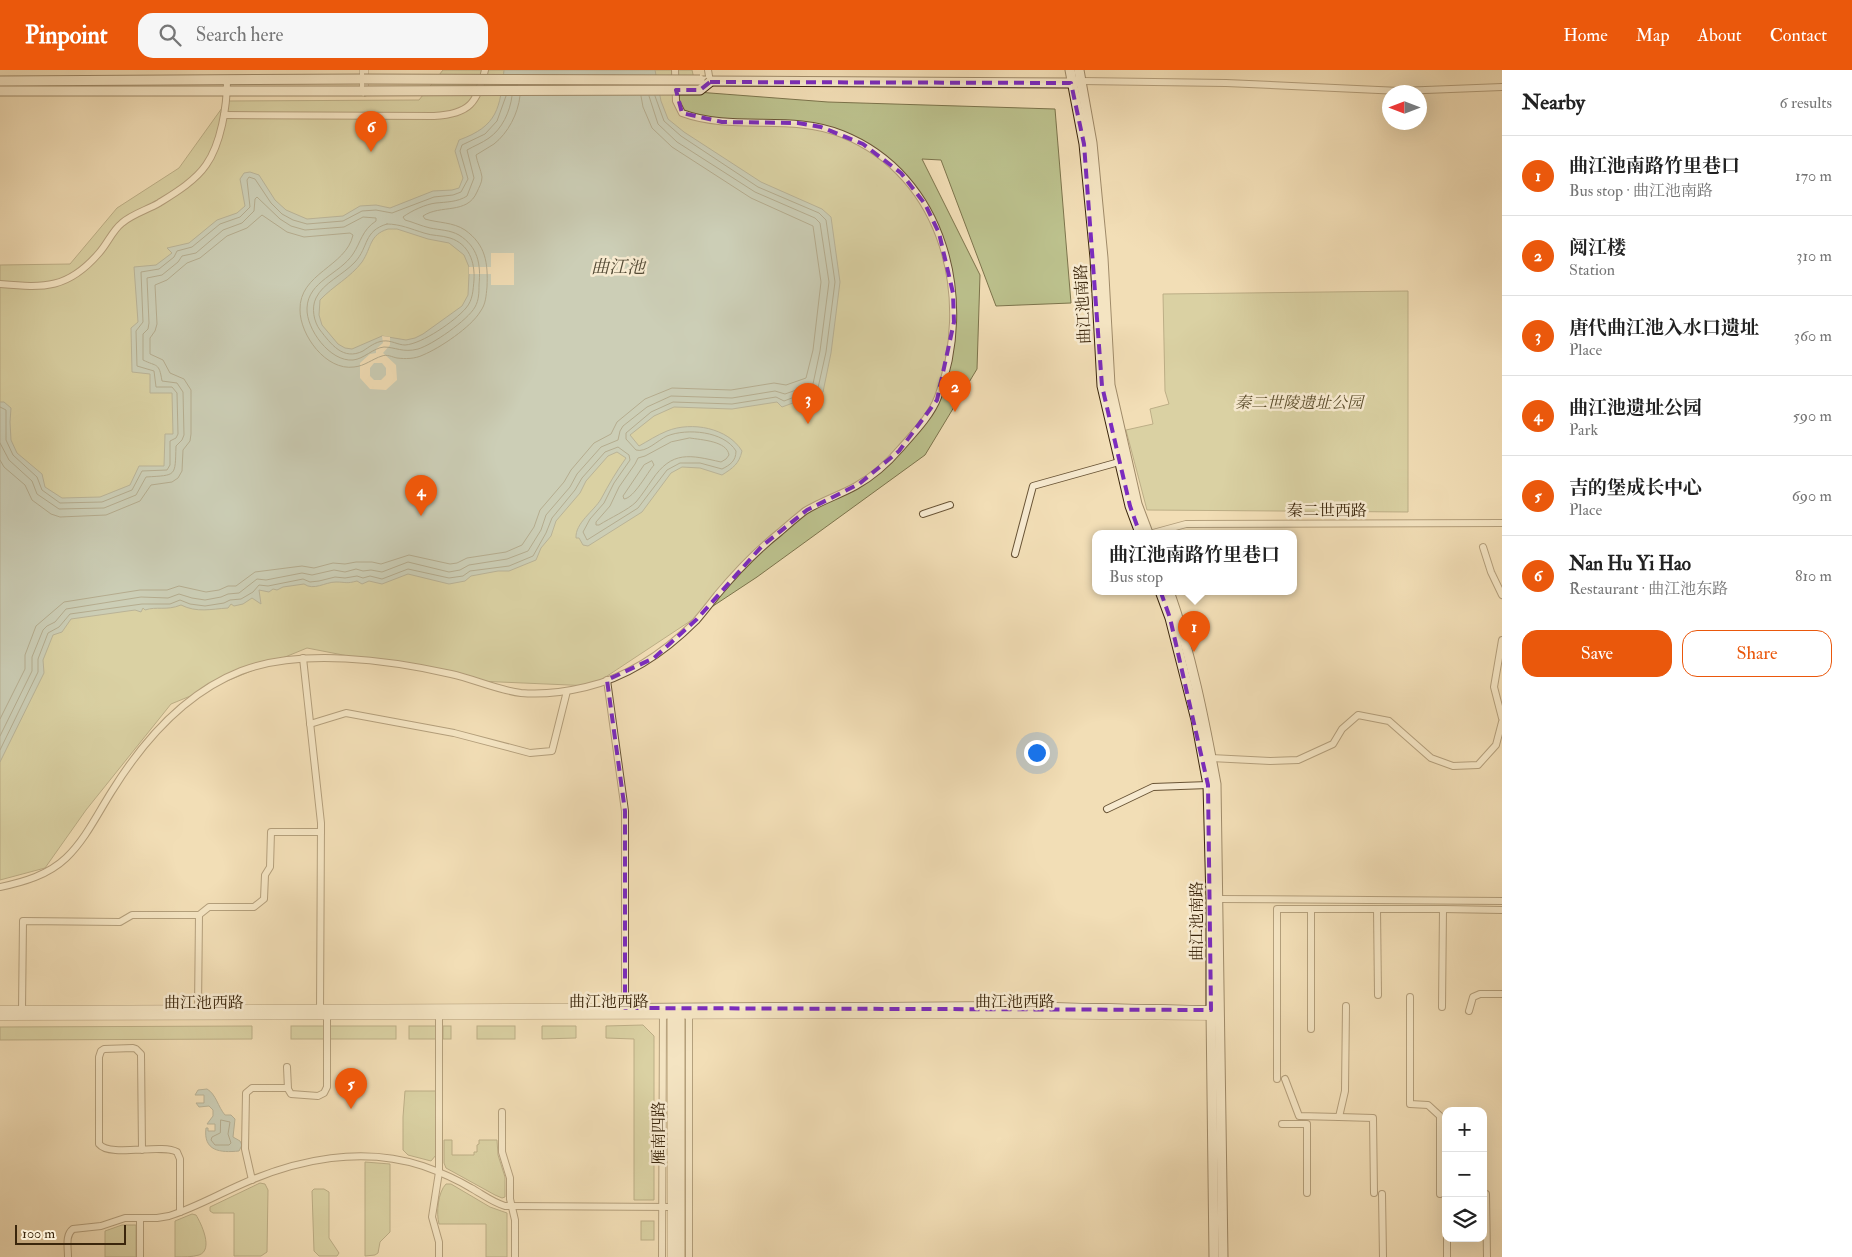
<!DOCTYPE html>
<html lang="en">
<head>
<meta charset="utf-8">
<style>
  :root { --surface:#fff; --page:#f6f6f6; --text:#222; --muted:#767676; --line:#e0e0e0; --accent:#ea580c }
  body { margin:0; font-family:"IM FELL Double Pica","Noto Serif SC",serif; background:var(--page); color:var(--text) }
  .controls { position:absolute; right:15px; bottom:15px; display:grid; overflow:hidden; border-radius:10px; box-shadow:0 5px 20px #0002 }
  .controls button { width:45px; height:45px; display:grid; place-items:center; padding:0; border:0; border-bottom:1px solid var(--line); background:var(--surface); color:var(--text); font:25px sans-serif }
  .compass { position:absolute; left:1382px; top:15px; width:45px; height:45px; border-radius:50%; background:var(--surface); box-shadow:0 5px 20px #0002; rotate:270deg }
  .scale { position:absolute; left:15px; bottom:12px; width:111px; box-sizing:border-box; padding-left:5px; border:2px solid #3b260c; border-top:0; font-size:14px; line-height:18px; white-space:nowrap; color:#3b260c; -webkit-text-stroke:4px #f7ead0; paint-order:stroke }
  .you { position:absolute; left:1036px; top:682px; width:18px; height:18px; margin:-12px; border:4px solid #fff; border-radius:50%; background:#1a73e8; box-shadow:0 0 0 8px #1a73e833 }
  .badge { display:grid; place-items:center; width:32px; height:32px; border-radius:50%; background:var(--accent); color:#fff; font-size:16px; font-weight:700 }
  .pin { position:absolute; translate:-50% -41px; filter:drop-shadow(0 1px 2px #0008) }
  .pin::after { content:''; position:absolute; top:26px; width:18px; height:15px; background:inherit; clip-path:polygon(0 0,100% 0,50% 100%) }
  .popup { position:absolute; left:1092px; top:460px; width:205px; height:65px; box-sizing:border-box; display:grid; place-content:center; border-radius:10px; background:var(--surface); filter:drop-shadow(0 1px 4px #0005); font-size:16px; white-space:nowrap; color:var(--muted) }
  .popup b { font-size:19px; color:var(--text) }
  .popup::after { content:''; position:absolute; left:50%; top:100%; margin-left:-10px; border:10px solid transparent; border-top-color:var(--surface) }
  .list { margin:0; padding:0; list-style:none }
  h2 { display:flex; justify-content:space-between; align-items:center; height:65px; margin:0; padding:0 20px; font-size:21px }
  h2 small { font-size:16px; font-weight:400; color:var(--muted) }
  .list li { display:grid; grid-template-columns:32px 1fr auto; gap:15px; align-items:center; box-sizing:border-box; height:80px; padding:0 20px; border-top:1px solid var(--line) }
  .list b { display:block; font-size:19px; white-space:nowrap }
  .list p { margin:0; font-size:16px; white-space:nowrap; color:var(--muted) }
  .list em { font-size:16px; font-style:normal; color:var(--muted) }
  .actions { display:flex; gap:10px; padding:15px 20px }
  .actions a { flex:1; padding:11px 0; border:1px solid var(--accent); border-radius:15px; text-align:center; font-size:18px; color:var(--accent) }
  .actions .main { background:var(--accent); color:#fff }
  .icon { flex:none; width:28px; height:28px; fill:none; stroke:currentColor; stroke-width:2; stroke-linecap:round; stroke-linejoin:round }
  .map { position:relative; flex:none; width:1502px; height:1187px; overflow:hidden }
  header { display:flex; align-items:center; gap:30px; box-sizing:border-box; height:70px; padding:0 25px; background:var(--accent); color:#fff }
  header strong { font-size:24px }
  nav { display:flex; gap:28px; margin-inline-start:auto; font-size:18px }
  .search { width:350px; height:45px; background:var(--page); display:flex; align-items:center; gap:12px; box-sizing:border-box; padding:0 18px; border-radius:15px; color:var(--muted); font-size:19px }
  main { display:flex }
  aside { flex:1; background:var(--surface) }
  .map>svg:first-child { display:block }
  .green { fill:#bcc18d; stroke:#7c744c }
  .water { fill:#9dbbb5; stroke:#767f71; fill-rule:evenodd }
  .pier { fill:#f2deb6; fill-rule:evenodd }
  .lines { fill:none; stroke-linecap:round; stroke-linejoin:round }
  .shore { stroke:#6c7060; stroke-width:1 }
  .minor-casing { stroke:#695436; stroke-width:8 }
  .tertiary-casing { stroke:#695436; stroke-width:9 }
  .secondary-casing { stroke:#3b260c; stroke-width:11 }
  .minor { stroke:#f7ead0; stroke-width:6 }
  .tertiary { stroke:#f7ead0; stroke-width:8 }
  .secondary { stroke:#f7ead0; stroke-width:9 }
  .secondary-bridge-casing { stroke:#3b260c; stroke-width:11; stroke-linecap:butt }
  .secondary-bridge { stroke:#f7ead0; stroke-width:9 }
  .marked { fill:none; stroke:#7b2cbf; stroke-width:4; stroke-dasharray:10 6; stroke-linejoin:round }
  .labels { text-anchor:middle; stroke-width:5; stroke-linejoin:round; paint-order:stroke }
  .street-label { font-size:16px; fill:#3b260c; stroke:#f7ead0 }
  .park-label { font-size:16px; font-style:italic; fill:#5b4d2c; stroke:#f7ead0 }
  .water-label { font-size:18px; font-style:italic; fill:#544b36; stroke:#f7ead0 }
</style>
</head>
<body>
<header>
<strong>Pinpoint</strong>
<div class="search"><svg class="icon" aria-label="search" viewBox="0 0 24 24"><circle cx="10" cy="10" r="6"/><path d="M15 15l6 6"/></svg>Search here</div>
<nav><a>Home</a><a>Map</a><a>About</a><a>Contact</a></nav>
</header>
<main>
<div class="map">
<svg width="1502" height="1187" viewBox="0 0 1502 1187">
  <rect width="100%" height="100%" fill="#f2deb6"/>
  <filter id="stains"><feTurbulence type="fractalNoise" baseFrequency=".004" numOctaves="4"/><feColorMatrix values="0 0 0 0 .2 0 0 0 0 .09 0 0 0 0 .02 0 0 0 .5 -.17"/></filter>
  <radialGradient id="worn" r=".72"><stop offset=".6" stop-color="#630" stop-opacity="0"/><stop offset="1" stop-color="#630" stop-opacity=".3"/></radialGradient>
  <g class="green">
    <path d="M443 0H692L697 22 828 32 1055 39 1071 233 996 236 941 90 922 89 980 205 977 299 925 385 757 507 592 616 477 611 307 578 171 634 86 740 45 798 0 810V195L70 194 117 138 179 98 227 31 419 30Z"/>
    <path d="M1408 221V442L1147 440 1126 360 1153 354 1150 339 1169 334 1165 321 1163 224Z"/>
    <path d="M643 955 654 966V1130H634V969L606 968V956Z"/>
    <path d="M252 956V969L0 970V957Z"/>
    <rect x="291" y="956" width="33" height="13"/>
    <rect x="330" y="956" width="66" height="13"/>
    <rect x="409" y="956" width="28" height="13"/>
    <rect x="443" y="956" width="8" height="13"/>
    <rect x="477" y="956" width="38" height="13"/>
    <path d="M542 956H576V968L542 969Z"/>
    <path d="M405 1021H436V1085L431 1091 408 1085 403 1080V1047Z"/>
    <path d="M444 1070H452V1085H474V1082H477V1075L479 1074V1070H497L498 1085 505 1107V1127L502 1128 495 1125 446 1098 444 1093Z"/>
    <path d="M365 1092 390 1094V1162L380 1172 378 1183 375 1185 365 1186Z"/>
    <path d="M260 1113 265 1114 268 1120 267 1182 261 1186H234V1143H213L210 1141V1137Z"/>
    <path d="M446 1114H451L490 1137 507 1143V1187H486V1154H439C436 1143 438 1122 446 1114Z"/>
    <path d="M314 1119H324L329 1122V1168L339 1183 337 1186H319L314 1181 312 1121Z"/>
    <path d="M192 1144 196 1145C201 1153 214 1180 199 1185 192 1187 184 1187 175 1187V1151Z"/>
    <rect x="641" y="1151" width="13" height="19"/>
    <path d="M122 1155H136V1187H105V1161Z"/>
  </g>
  <g class="water">
    <path d="M504 0H655L661 31 668 49 684 62 761 112 822 139 831 147 840 212 831 283 823 322 782 337 777 332 732 339 674 337 654 346 630 365 639 376C648 371 657 365 667 361 692 351 728 358 742 381 739 394 733 398 722 405L700 398 682 397 671 403 642 442 588 476 583 475 579 468H576C575 453 594 441 601 429 609 414 616 402 626 388L617 382 608 386 586 411 580 423 556 451 551 466 541 478 536 490 509 501H498L471 506 465 511 449 514 408 504 382 514 369 511 362 514 357 511C346 514 346 512 336 512 325 512 314 521 304 514L283 517 277 520 273 519 269 522 259 520 261 534 252 528 243 534 234 536 231 534 228 538C211 539 197 543 181 535 166 541 157 536 145 540L143 538 141 542 135 540 71 549 62 562 53 565 43 590 44 603 0 692V332H4L11 338 10 352 11 370 17 383 42 404 45 417 62 428 100 427 130 415 139 396H164L165 364H173L172 323H150V304L132 302 131 258 138 252 134 197 156 195 172 183 167 178 189 173 217 150 237 143 245 136 240 109 244 103 250 102 259 105 275 130 286 140 307 149 343 146 360 136 376 135 390 138 433 121 452 120 459 118 463 108 455 81 459 70C498 56 500 38 504 0ZM388 159H397L428 169 449 173 464 185 469 197V204L468 225 462 236 423 264 415 268 406 270 382 266 352 279 345 278 338 274 322 255 319 245 320 230C333 216 351 207 362 192 372 177 369 165 388 159Z"/>
    <path d="M207 1019C216 1024 218 1037 225 1045H231L235 1049 233 1067 240 1071 242 1075 239 1081C220 1083 203 1081 206 1058H208V1061H215V1054H207L213 1046V1040L209 1036 199 1037 196 1033H204V1025H195L198 1020Z"/>
  </g>
  <g class="pier">
    <path d="M491 183H514V215H491V204H469V197H491Z"/>
    <path d="M382 266 390 267V275L383 283 396 295 397 310 386 320 370 319 360 308V293L370 284 376 283V279L383 273ZM374 293H382L386 298V305L381 310H374L370 306V298Z"/>
  </g>
  <g class="lines">
    <g class="shore">
      <path d="M387 154C400 154 411 159 424 163 432 166 441 165 450 168 469 174 475 192 474 210 473 220 473 230 466 238 455 251 422 274 405 275 398 275 391 270 383 271 375 272 369 277 363 281 343 291 331 274 320 260 314 252 311 238 316 228 323 213 343 205 355 192 369 177 363 161 387 154Z"/>
      <path d="M0 337 6 340V370L13 385 37 407 42 420 60 433 102 432 132 420 142 401 167 400 170 395V371L176 368 178 364 177 323 172 317H156L154 301 137 296 136 261 143 252 141 202 159 199 174 187 177 181 192 177 220 154 240 147 250 137 247 110 249 107 255 109 271 133 282 144 293 150 307 154 343 151 362 141 376 140 392 143 434 127 453 125 461 122 468 109 460 81 462 75 485 64 497 51 506 26"/>
      <path d="M690 368C702 370 727 371 729 385L726 389 721 392C690 385 672 380 652 410 647 417 642 425 636 432 628 440 610 448 599 455H596V452L610 436 619 417 635 394 638 388 645 386 671 372Z"/>
      <path d="M0 373 9 390 32 411 37 424 59 439 104 438 136 425 146 407C177 405 175 407 176 376L182 370 184 365 183 322 177 313 162 311C159 292 157 297 143 290V264L148 259 149 253 147 208 162 205 178 192 182 186 196 183 223 160 242 153 254 141 255 129 257 127 280 149 291 156 305 160 344 157 363 147 376 148V151C362 160 361 172 353 184 340 204 308 211 307 238 306 259 330 292 353 290 364 289 373 278 384 277 395 277 403 283 418 279 432 275 468 250 475 237 479 230 479 222 479 215 481 194 478 177 459 165 450 160 440 160 430 158 421 156 413 152 405 150L403 147C411 141 426 134 436 133 446 132 458 132 467 126L474 108 467 80C474 76 482 73 489 68 502 59 510 42 512 26"/>
      <path d="M0 390 4 397 25 415 32 430 51 444 60 447 106 445 140 431 151 415 172 412 178 408 182 401 183 380 190 371 191 364V320L184 309 170 303 163 290 150 284V268L155 261 157 254 155 215 167 210 187 193 200 188 227 166 247 158 262 145 287 162 304 167 350 163 353 165C346 197 299 203 300 240 300 265 326 301 354 297 365 296 372 289 382 286 387 284 392 287 397 288 405 289 415 289 423 285 440 278 471 257 480 242 486 234 486 226 487 217 488 193 486 175 465 160 453 152 438 153 425 149L423 146C441 134 467 145 477 122 479 117 482 113 482 107 481 100 477 92 476 85 482 81 488 78 494 74 508 63 518 44 520 26"/>
      <path d="M652 391 654 395C647 403 634 428 624 429L623 426 644 395Z"/>
      <path d="M0 649 25 599V585L36 556 64 532 140 520H167L179 516 206 522 219 520 228 516H236L255 502 302 496 314 498 333 493 345 494 356 492H372L381 494 409 485 450 494 457 493 467 488 506 482 522 475 534 457 540 440 564 412 571 400 594 373 611 364 617 352 645 329 672 318 731 320 774 313 786 315 806 308 813 280 821 212 813 156 751 128 672 77 652 58 643 37 641 26"/>
      <path d="M0 666 32 601V587L43 560 47 556 55 552 66 539 141 527 168 528 179 524 192 528 205 530 221 527 228 524 239 523 257 509 266 510 302 503 312 505 334 500 345 502 356 499 363 501 371 500 382 502 408 492 449 502 460 500 469 495 507 489 528 481 541 460 546 445 570 417 577 404 601 377 618 370 620 361 623 356 647 337 671 326 732 328 775 321 785 324 813 314 820 281 829 212 820 153 815 148 755 122 677 72 658 54 649 26"/>
      <path d="M0 680 38 602V589L48 563 59 557 70 544 142 534H170L180 530 190 534 205 536 224 533 230 530 241 529 253 522 259 515 268 516 303 509 310 512 319 511 335 507 345 508 357 506 363 508 370 506 382 509 408 499 449 508 463 506 470 501 509 496 533 486 546 463 552 448 575 420 582 408 605 382 618 377 629 385 630 390 614 413 604 433 590 449 583 462 587 470 638 438 667 400 680 393H700L722 399C730 395 736 391 736 381 724 361 687 358 667 366 658 370 646 383 636 380L626 369V363L651 342 673 332 732 334 776 327 784 331 818 318 826 282 835 212 826 150 819 143 758 117 681 66 664 51 655 26"/>
      <path d="M221 1050 230 1052 228 1064 231 1073 229 1075H215L211 1070 212 1067 220 1063Z"/>
    </g>
    <g class="minor-casing">
      <g id="minor">
        <path d="M708 0 710 12"/>
        <path d="M1081 11 1226 13 1400 21 1502 17"/>
        <path d="M224 45 434 46C470 44 477 33 485 0"/>
        <path d="M0 214C45 218 68 219 99 183 108 173 112 161 122 153 132 144 147 140 159 133 175 123 195 111 206 95 221 74 227 36 227 11"/>
        <path d="M923 444 950 435"/>
        <path d="M1153 463 1186 454 1502 453"/>
        <path d="M1483 477 1491 502 1502 525"/>
        <path d="M1015 484 1033 416 1119 392"/>
        <path d="M1502 570 1494 617 1502 648"/>
        <path d="M303 588 321 753 320 942"/>
        <path d="M607 610 625 741V938"/>
        <path d="M310 654 346 643 454 663 530 683 552 681 567 621"/>
        <path d="M1211 688 1270 691 1298 690 1333 674 1342 659 1358 645 1389 651 1431 688 1453 696 1478 695 1496 675 1502 652"/>
        <path d="M1107 739 1153 717 1208 715"/>
        <path d="M0 817C24 812 48 805 66 788 85 770 98 743 112 721 143 671 185 623 241 601 301 578 389 590 451 604 474 609 497 620 521 623 543 625 565 622 586 617 629 607 665 582 696 551 703 543 710 534 717 525 736 502 756 481 780 462 788 455 796 448 805 441 821 431 840 425 856 416 872 407 888 393 900 379 913 364 931 346 938 327 975 231 945 105 842 64 791 43 734 62 682 43L676 31 675 0"/>
        <path d="M1219 829 1502 831"/>
        <path d="M1311 839V959"/>
        <path d="M1377 839 1378 925"/>
        <path d="M1443 839 1502 840"/>
        <path d="M1410 927V1034L1428 1035 1440 1046V1124"/>
        <path d="M198 939 199 845"/>
        <path d="M22 940 23 851 120 852 132 845H199L209 837H254L264 829 265 805 270 797 271 762H321"/>
        <path d="M1469 941 1473 927 1480 924H1502"/>
        <path d="M287 997 288 1019 291 1024 318 1026 324 1023 327 1017V946"/>
        <path d="M1277 1009V839H1443L1442 937"/>
        <path d="M1285 1009 1299 1046 1339 1047 1345 1021 1346 936"/>
        <path d="M502 1042V1082L510 1108V1129L515 1150V1187"/>
        <path d="M1339 1047 1373 1048 1374 1123"/>
        <path d="M1282 1054H1307V1123"/>
        <path d="M142 1080 141 984 136 979 133 978 104 979 101 981 99 987V1074C110 1088 161 1073 177 1082L180 1089V1142"/>
        <path d="M252 1110 245 1079 246 1023 252 1018H287"/>
        <path d="M1382 1124 1383 1187"/>
        <path d="M1486 1124 1487 1187"/>
        <path d="M140 1148V1187"/>
        <path d="M1447 1168V1187"/>
        <path d="M68 1187C68 1177 65 1165 73 1159L101 1156 125 1148H157L169 1146C194 1138 217 1125 242 1114 298 1089 363 1076 423 1096 440 1102 456 1109 471 1118 482 1124 492 1132 505 1136L672 1137"/>
        <path d="M439 1187V1172L432 1147 439 1102V945"/>
        <path d="M662 1187 663 942"/>
        <path d="M689 1187V941"/>
      </g>
    </g>
    <g class="tertiary-casing">
      <g id="tertiary">
        <path d="M364 21V0"/>
        <path d="M0 940 1002 936 1217 940"/>
        <path d="M0 946 1001 944 1217 946"/>
        <path d="M672 1187V940"/>
        <path d="M680 1187V942"/>
      </g>
    </g>
    <g class="secondary-casing">
      <g id="secondary">
        <path d="M1070 0 1084 74 1095 188 1102 316 1130 436 1140 463"/>
        <path d="M1079 0 1092 73 1103 188 1110 315 1137 434 1148 463"/>
        <path d="M0 11 364 9"/>
        <path d="M703 11 1071 13 1077 12"/>
        <path d="M0 21H364"/>
        <path d="M1160 521 1170 548 1196 650 1208 715 1211 831V940L1214 1187"/>
        <path d="M1169 521C1191 583 1204 649 1216 714L1223 1187"/>
      </g>
    </g>
    <use href="#minor" class="minor"/>
    <use href="#tertiary" class="tertiary"/>
    <use href="#secondary" class="secondary"/>
    <g class="secondary-bridge-casing">
      <g id="secondary-bridge">
        <path d="M364 9 700 10"/>
        <path d="M364 21 700 20 710 12"/>
      </g>
    </g>
    <use href="#secondary-bridge" class="secondary-bridge"/>
  </g>
  <path d="M0 0H1502V1187H0ZM710 12 1071 13 1084 74 1102 316 1130 436 1170 548 1208 715 1211 940 625 938V741L607 610 654 588 697 549 762 476 807 440 859 414 899 381 937 330 954 252 953 223 939 163 925 134 901 103 863 74 821 57 798 53 722 52 682 43 676 20H700Z" fill="#f2deb6" fill-opacity=".55" fill-rule="evenodd"/>
  <path class="marked" d="M710 12 1071 13 1084 74 1102 316 1130 436 1170 548 1208 715 1211 940 625 938V741L607 610 654 588 697 549 762 476 807 440 859 414 899 381 937 330 954 252 953 223 939 163 925 134 901 103 863 74 821 57 798 53 722 52 682 43 676 20H700Z"/>
  <g class="labels">
    <g class="street-label">
      <text transform="translate(1082 234) rotate(-93)" y="6">曲江池南路</text>
      <text x="1327" y="446">秦二世西路</text>
      <text transform="translate(1196 851) rotate(-90)" y="6">曲江池南路</text>
      <text x="609" y="937">曲江池西路</text>
      <text x="1015" y="937">曲江池西路</text>
      <text x="204" y="938">曲江池西路</text>
      <text transform="translate(658 1063) rotate(-90)" y="6">雁南四路</text>
    </g>
    <g class="park-label">
      <text x="1299" y="338">秦二世陵遗址公园</text>
    </g>
    <g class="water-label">
      <text x="618" y="203">曲江池</text>
    </g>
  </g>
  <rect width="100%" height="100%" filter="url(#stains)"/>
  <rect width="100%" height="100%" fill="url(#worn)"/>
</svg>
<div class="controls">
<button>+</button>
<button>−</button>
<button><svg class="icon" aria-label="layers" viewBox="0 0 24 24"><path d="M12 4l9 5-9 5-9-5zM3 14l9 5 9-5"/></svg></button>
</div>
<svg class="compass" viewBox="-18 -18 36 36"><path d="M0-13l5 13h-10z" fill="#e53935"/><path d="M0 13l5-13h-10z" fill="#767676"/></svg>
<div class="scale">100 m</div>
<div class="you"></div>
<div class="pin badge" style="left:1194px;top:582px">1</div>
<div class="popup"><b>曲江池南路竹里巷口</b>Bus stop</div>
<div class="pin badge" style="left:955px;top:342px">2</div>
<div class="pin badge" style="left:808px;top:354px">3</div>
<div class="pin badge" style="left:421px;top:446px">4</div>
<div class="pin badge" style="left:351px;top:1039px">5</div>
<div class="pin badge" style="left:371px;top:82px">6</div>
</div>
<aside>
<h2>Nearby<small>6 results</small></h2>
<ul class="list">
<li><span class="badge">1</span><div><b>曲江池南路竹里巷口</b><p>Bus stop · 曲江池南路</p></div><em>170 m</em></li>
<li><span class="badge">2</span><div><b>阅江楼</b><p>Station</p></div><em>310 m</em></li>
<li><span class="badge">3</span><div><b>唐代曲江池入水口遗址</b><p>Place</p></div><em>360 m</em></li>
<li><span class="badge">4</span><div><b>曲江池遗址公园</b><p>Park</p></div><em>590 m</em></li>
<li><span class="badge">5</span><div><b>吉的堡成长中心</b><p>Place</p></div><em>690 m</em></li>
<li><span class="badge">6</span><div><b>Nan Hu Yi Hao</b><p>Restaurant · 曲江池东路</p></div><em>810 m</em></li>
</ul>
<div class="actions"><a class="main">Save</a><a>Share</a></div>
</aside>
</main>
</body>
</html>
